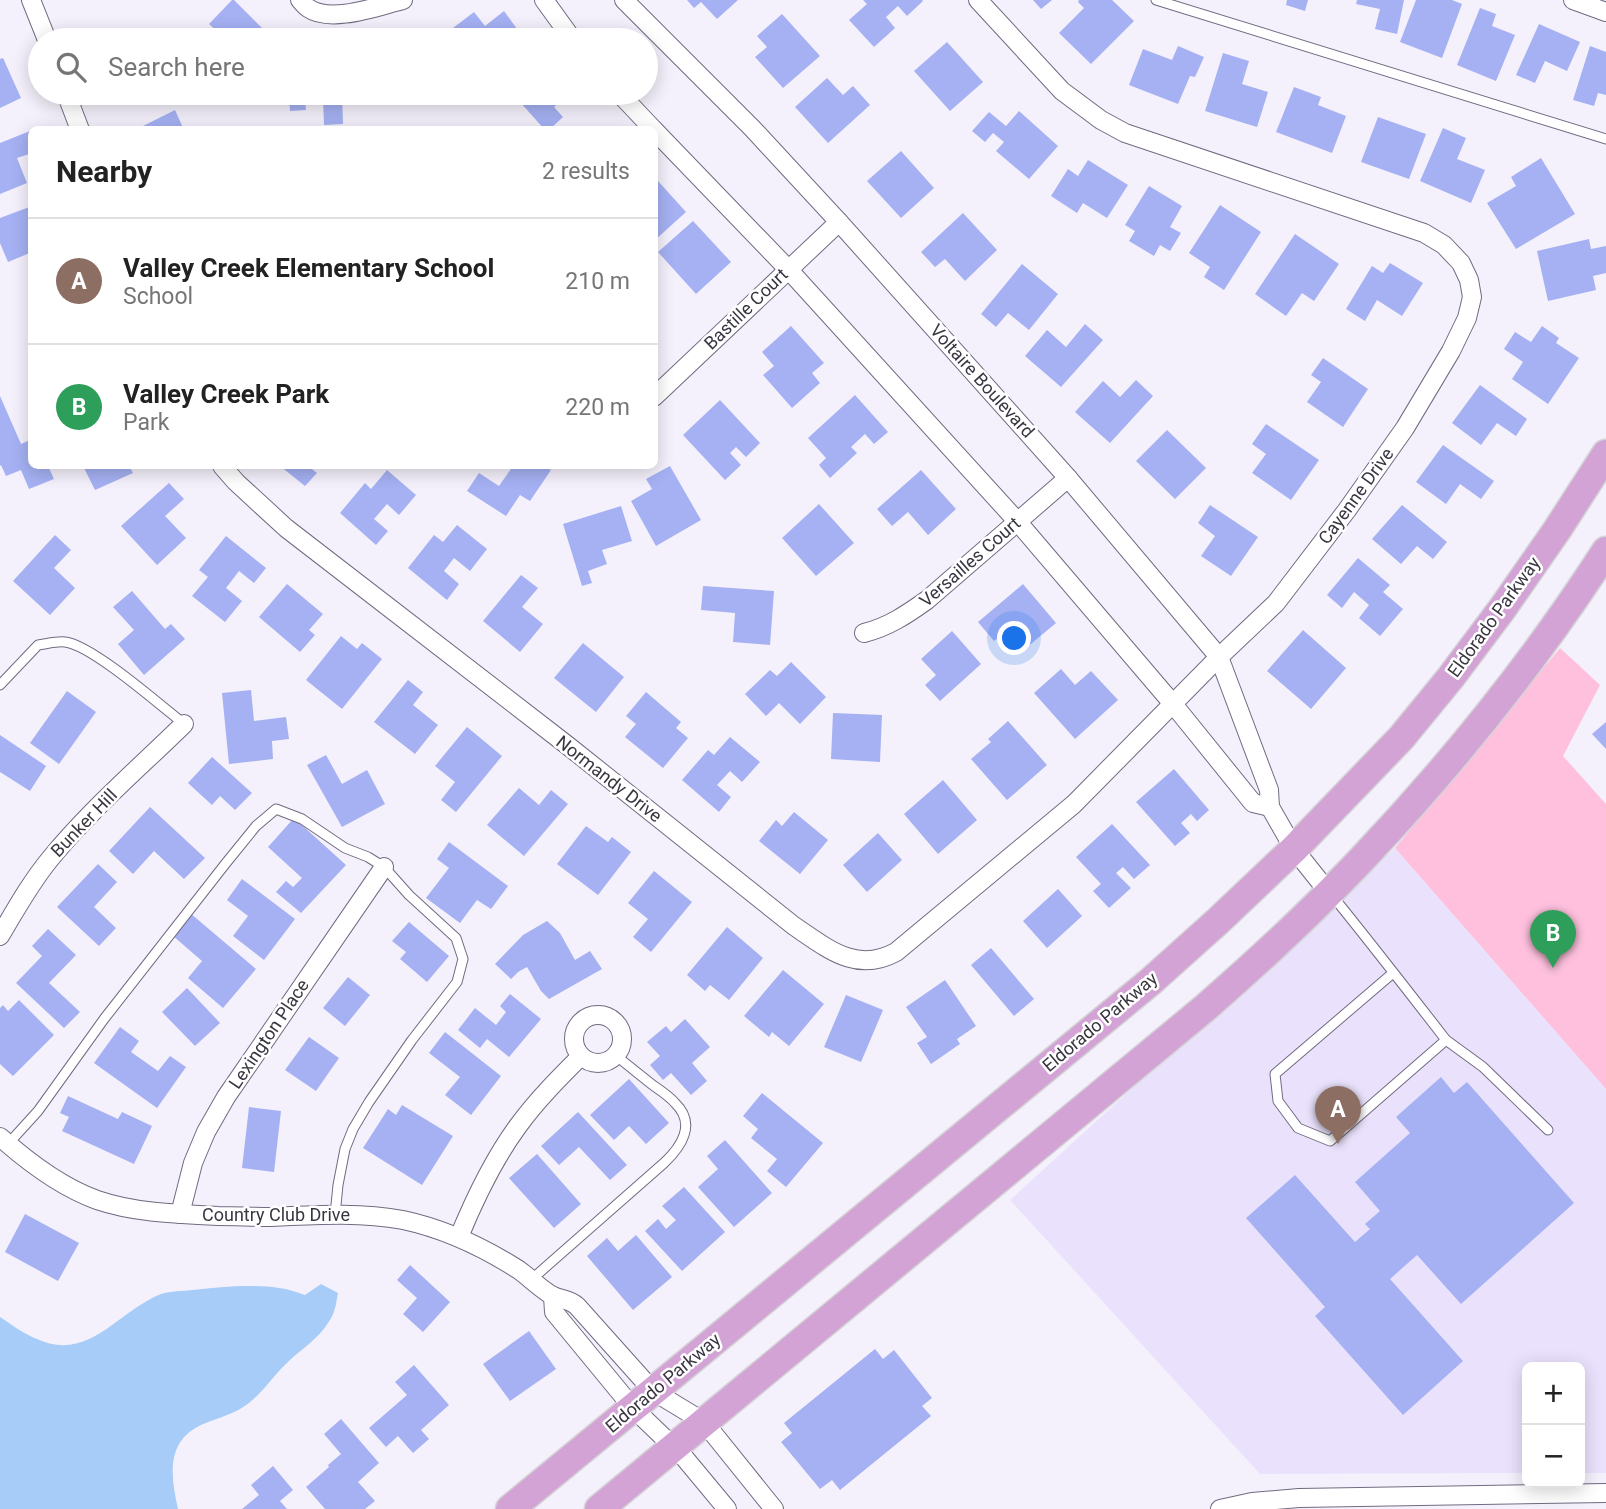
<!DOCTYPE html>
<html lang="en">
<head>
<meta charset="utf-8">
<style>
  :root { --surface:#fff; --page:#f2f2f2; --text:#222; --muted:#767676; --line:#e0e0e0; --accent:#7c3aed }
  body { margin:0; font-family:Roboto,sans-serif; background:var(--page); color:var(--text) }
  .controls { position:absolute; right:21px; bottom:21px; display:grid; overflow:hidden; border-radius:10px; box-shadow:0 4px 18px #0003 }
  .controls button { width:63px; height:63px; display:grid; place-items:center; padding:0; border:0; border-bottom:2px solid var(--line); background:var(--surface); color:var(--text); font:35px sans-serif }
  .you { position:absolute; left:1015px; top:639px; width:24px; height:24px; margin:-18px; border:5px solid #fff; border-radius:50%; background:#1a73e8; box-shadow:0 0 0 10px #1a73e833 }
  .badge { display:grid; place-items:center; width:46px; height:46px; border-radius:50%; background:var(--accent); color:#fff; font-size:23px; font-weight:700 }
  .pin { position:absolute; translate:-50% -58px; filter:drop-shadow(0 2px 4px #0008) }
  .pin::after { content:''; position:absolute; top:37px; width:24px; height:21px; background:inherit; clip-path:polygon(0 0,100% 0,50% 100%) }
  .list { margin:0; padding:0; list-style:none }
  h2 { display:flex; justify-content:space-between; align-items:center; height:91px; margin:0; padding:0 28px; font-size:30px }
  h2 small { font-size:23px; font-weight:400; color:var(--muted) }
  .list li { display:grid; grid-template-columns:46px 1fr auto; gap:21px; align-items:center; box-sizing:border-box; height:126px; padding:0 28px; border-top:2px solid var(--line) }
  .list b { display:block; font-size:26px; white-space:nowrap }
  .list p { margin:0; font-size:23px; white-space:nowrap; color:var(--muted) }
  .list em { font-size:23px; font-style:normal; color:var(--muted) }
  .icon { flex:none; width:38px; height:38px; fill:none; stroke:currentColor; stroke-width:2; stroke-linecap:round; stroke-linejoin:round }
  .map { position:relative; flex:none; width:1606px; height:1509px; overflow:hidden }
  .search { position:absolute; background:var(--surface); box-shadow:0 4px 18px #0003; left:28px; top:28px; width:630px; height:77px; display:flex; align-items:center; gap:18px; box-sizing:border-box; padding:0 24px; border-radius:38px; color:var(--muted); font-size:26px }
  .panel { position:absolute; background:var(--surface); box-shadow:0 4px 18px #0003; left:28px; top:126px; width:630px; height:343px; border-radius:10px }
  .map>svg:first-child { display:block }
  .built { fill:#eae2fc }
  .green { fill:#fec0dd }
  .water { fill:#a6ccf7 }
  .building { fill:#a5b1f3 }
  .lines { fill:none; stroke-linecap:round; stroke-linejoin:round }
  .lane-casing { stroke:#726a81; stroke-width:11 }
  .street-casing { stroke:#726a81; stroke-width:20 }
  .primary-casing { stroke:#d4d3d5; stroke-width:31 }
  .lane { stroke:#fff; stroke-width:9 }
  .street { stroke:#fff; stroke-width:18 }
  .primary { stroke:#d3a3d6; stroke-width:28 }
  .labels { text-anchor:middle; stroke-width:5; stroke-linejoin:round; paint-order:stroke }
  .street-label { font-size:18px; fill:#3a3641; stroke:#fff }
</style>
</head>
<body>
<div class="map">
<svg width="1606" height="1509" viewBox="0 0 1606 1509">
  <rect width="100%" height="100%" fill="#f5f1fc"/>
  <path class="built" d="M1395 848 1606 1089V1473H1580V1367H1527V1473L1260 1474 1010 1200Z"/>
  <path class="green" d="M1560 648 1600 685 1563 756 1606 804V1089L1395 848Z"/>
  <path class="water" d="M321 1284 338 1293C336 1304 335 1314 328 1323 318 1339 303 1348 290 1360 273 1375 260 1398 240 1409 228 1416 214 1419 201 1425 165 1442 171 1477 178 1509H0V1317C12 1325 24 1334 37 1339 88 1363 118 1311 161 1294 171 1291 183 1291 193 1290 221 1287 251 1284 279 1288 288 1289 296 1292 305 1295Z"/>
  <g class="building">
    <path d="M232 0H234L274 40H226L209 24Z"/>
    <path d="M687 0H738L717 19 701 2 694 8Z"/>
    <path d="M863 0H922L923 1 907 16 898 6 886 17 895 28 874 47 849 20 867 4Z"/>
    <path d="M1033 0H1052L1041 9Z"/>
    <path d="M1079 0H1112L1134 21 1091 64 1059 33 1084 8 1078 2Z"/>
    <path d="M1287 0H1308L1305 11 1286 5Z"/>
    <path d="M1357 0H1404L1397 34 1375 29 1380 9 1356 4Z"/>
    <path d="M1416 0H1452L1462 4 1442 58 1400 42Z"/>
    <path d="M1480 8 1496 14 1492 26 1515 35 1496 81 1457 65Z"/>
    <path d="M504 11 525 40H449L445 34 474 12 485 26Z"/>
    <path d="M782 14 820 56 783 88 755 57 767 47 757 36Z"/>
    <path d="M1539 24 1580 42 1567 71 1545 61 1535 83 1516 75Z"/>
    <path d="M418 29 422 40H388Z"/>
    <path d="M155 30 159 40H131Z"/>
    <path d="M947 42 983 82 950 111 914 71Z"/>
    <path d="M1178 46 1204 57 1195 77 1190 76 1178 104 1129 85 1143 49 1172 60Z"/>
    <path d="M1590 46 1606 52V95L1598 93 1594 106 1573 100Z"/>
    <path d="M1223 53 1249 61 1242 84 1268 92 1257 127 1205 111Z"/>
    <path d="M3 58 21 98 0 108V59Z"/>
    <path d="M827 78 843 95 853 86 870 105 828 143 795 107Z"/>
    <path d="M1294 87 1321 97 1318 105 1346 116 1332 153 1276 132Z"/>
    <path d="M114 93H136L118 101Z"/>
    <path d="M289 93H342L343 124 324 125 323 99H305L306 110 290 111Z"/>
    <path d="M512 93H570L554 107 563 117 549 130H545Z"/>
    <path d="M175 110 184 130H135Z"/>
    <path d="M1019 111 1058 146 1029 179 996 151 1004 142 993 133 985 142 972 131 989 112 1006 126Z"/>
    <path d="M1378 117 1426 134 1409 179 1361 162Z"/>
    <path d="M1443 128 1466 138 1457 159 1485 170 1471 203 1420 181Z"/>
    <path d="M30 131 32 136V153L17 158 27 183 0 194V143Z"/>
    <path d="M901 151 934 188 901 218 867 181Z"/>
    <path d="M1541 158 1575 214 1516 249 1487 203 1516 186 1511 177Z"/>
    <path d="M1088 160 1128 185 1107 218 1083 203 1077 213 1051 196 1068 169 1078 176Z"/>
    <path d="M658 181 686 212 654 241V184Z"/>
    <path d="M1149 186 1182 206 1170 227 1181 233 1170 251 1160 245 1154 256 1129 241 1135 231 1125 225Z"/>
    <path d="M1220 205 1261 232 1224 290 1204 277 1210 267 1189 253Z"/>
    <path d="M32 206V252L8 262 0 243V218Z"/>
    <path d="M963 213 997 250 965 281 945 259 935 267 921 252Z"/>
    <path d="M693 221 731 262 696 294 658 252Z"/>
    <path d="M1295 234 1339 264 1314 301 1302 293 1286 316 1255 294Z"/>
    <path d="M1589 239 1591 249 1606 246V273L1593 276 1596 290 1548 301 1537 251Z"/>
    <path d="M1390 263 1423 283 1402 316 1377 300 1365 321 1346 309 1372 266 1383 273Z"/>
    <path d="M1022 264 1058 294 1029 330 1008 313 996 327 981 314Z"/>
    <path d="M1085 324 1103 340 1061 387 1025 356 1047 330 1066 347Z"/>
    <path d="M791 326 824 363 812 373 820 383 792 408 763 375 774 366 762 352Z"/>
    <path d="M1542 326 1559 338 1556 343 1579 358 1548 404 1512 379 1523 362 1504 349 1515 332 1531 342Z"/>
    <path d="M1323 358 1368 389 1343 427 1307 402 1321 382 1311 375Z"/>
    <path d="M1136 380 1153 396 1110 443 1075 412 1103 381 1120 397Z"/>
    <path d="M1480 385 1527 419 1516 436 1497 423 1481 445 1452 423Z"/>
    <path d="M855 395 888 432 874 444 865 434 851 447 857 453 830 478 819 465 826 458 808 438Z"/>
    <path d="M0 396 21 444 32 439V466H48L54 479 29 489 21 470 6 476 1 465 0 466Z"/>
    <path d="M720 400 760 443 746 457 736 447 730 453 741 465 725 480 683 435Z"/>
    <path d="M1266 424 1319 460 1291 500 1252 473 1266 454 1252 444Z"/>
    <path d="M1167 430 1206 468 1175 499 1136 461Z"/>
    <path d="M1443 445 1494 481 1481 499 1460 484 1446 504 1416 482Z"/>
    <path d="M83 466H129L133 473 95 490Z"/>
    <path d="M280 466H308L317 473 305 486Z"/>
    <path d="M513 466H544L551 470 530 501 520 495 506 516 467 491 479 473 499 486Z"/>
    <path d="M670 466 701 520 656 546 631 501 652 489 646 479Z"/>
    <path d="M387 470 416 495 399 515 387 504 374 519 388 531 376 545 340 513 365 483 371 489Z"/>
    <path d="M921 470 956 509 928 535 908 512 892 526 877 509Z"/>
    <path d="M169 483 184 499 165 516 186 538 157 565 121 526Z"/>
    <path d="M819 504 854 543 816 576 782 538Z"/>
    <path d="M1210 505 1258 537 1231 576 1201 556 1215 536 1198 523Z"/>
    <path d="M1402 505 1447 542 1433 559 1417 546 1401 564 1372 539Z"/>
    <path d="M621 506 632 541 602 550 607 564 588 571 592 583 582 586 563 524Z"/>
    <path d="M457 525 487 549 470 571 454 558 444 571 459 584 447 600 408 568 434 535 443 542Z"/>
    <path d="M55 535 71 550 54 568 75 588 50 615 13 581Z"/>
    <path d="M226 536 266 568 254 583 239 571 226 588 242 601 225 622 192 596 208 577 199 570Z"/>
    <path d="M1358 558 1390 585 1383 592 1403 609 1380 636 1359 618 1369 605 1354 592 1342 608 1327 595Z"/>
    <path d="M521 575 538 588 522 607 543 624 520 652 483 621Z"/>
    <path d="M287 584 323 614 309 630 315 635 300 652 259 617Z"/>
    <path d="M1023 584 1056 623 1020 653 1003 634 994 641 978 622Z"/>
    <path d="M703 586 774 591 770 645 733 642 735 613 701 610Z"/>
    <path d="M132 591 165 629 171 624 185 639 144 675 118 644 134 630 113 607Z"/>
    <path d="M1303 630 1346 668 1311 709 1267 671Z"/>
    <path d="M952 631 981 664 940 701 925 685 936 675 921 659Z"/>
    <path d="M341 636 357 649 362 643 382 659 342 709 306 680Z"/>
    <path d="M583 643 624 677 596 712 554 678Z"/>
    <path d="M791 662 826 697 800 724 779 703 766 716 745 694 770 670 777 676Z"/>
    <path d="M1061 669 1075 685 1091 671 1118 700 1075 739 1034 693Z"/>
    <path d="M408 680 423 692 413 705 438 725 415 754 374 722Z"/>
    <path d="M251 690 254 721 286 717 289 739 272 741 273 759 229 764 222 693Z"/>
    <path d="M67 691 96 712 59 764 30 743Z"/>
    <path d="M646 692 681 722 676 728 688 738 663 768 625 737 636 724 626 716Z"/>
    <path d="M833 713 882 715 880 762 831 759Z"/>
    <path d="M1008 721 1047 765 1007 800 971 759 991 742 988 739Z"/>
    <path d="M1606 722V749L1592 734Z"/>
    <path d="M467 727 502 756 456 812 441 800 455 782 435 766Z"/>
    <path d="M0 735 46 766 30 791 0 772Z"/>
    <path d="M730 737 760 762 742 782 730 771 717 785 731 797 719 812 682 780 708 750 714 755Z"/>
    <path d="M326 755 342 784 367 770 385 804 342 827 307 765Z"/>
    <path d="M212 757 252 793 235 810 220 796 212 805 188 783Z"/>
    <path d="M1174 769 1209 810 1197 821 1191 814 1181 823 1190 833 1175 846 1136 802Z"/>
    <path d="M943 780 977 820 938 854 904 814Z"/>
    <path d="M519 788 539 805 551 790 568 804 524 856 487 825Z"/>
    <path d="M150 807 205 858 184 879 154 851 133 874 109 851Z"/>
    <path d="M794 812 828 840 800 874 759 841 776 820 782 826Z"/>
    <path d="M294 818 346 865 301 913 276 892 286 881 293 887 302 878 268 847Z"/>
    <path d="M1112 824 1150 865 1134 879 1123 867 1116 873 1131 888 1109 908 1093 891 1101 884 1076 857Z"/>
    <path d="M586 826 608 842 612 837 631 852 598 895 557 864Z"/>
    <path d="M878 833 902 860 867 892 843 865Z"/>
    <path d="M449 842 508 886 491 909 477 900 460 923 426 898 449 868 437 859Z"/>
    <path d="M98 864 117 882 94 907 116 928 99 946 57 907Z"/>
    <path d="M654 871 692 902 651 952 633 937 648 919 628 903Z"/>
    <path d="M242 879 295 919 264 960 233 936 248 916 227 900Z"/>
    <path d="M1058 889 1082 916 1047 948 1023 921Z"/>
    <path d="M190 913 256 969 223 1008 188 978 202 961 172 935Z"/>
    <path d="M547 921 560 933 575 960 590 951 602 969 549 999 541 991 527 967 518 972 511 979 495 964 523 935Z"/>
    <path d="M409 922 449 956 427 982 400 959 406 952 392 941Z"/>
    <path d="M727 927 763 958 729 1000 710 985 705 991 687 975Z"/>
    <path d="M48 929 76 955 49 983 80 1012 64 1028 16 983 42 956 32 946Z"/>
    <path d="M991 948 1034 999 1014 1016 971 965Z"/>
    <path d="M783 970 824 1004 789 1046 772 1032 769 1037 744 1016Z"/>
    <path d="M348 977 370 995 345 1026 323 1008Z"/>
    <path d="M945 980 976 1026 957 1039 960 1044 931 1064 917 1043 927 1037 906 1007Z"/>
    <path d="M187 988 220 1023 195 1046 162 1012Z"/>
    <path d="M510 994 541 1019 509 1057 487 1039 480 1048 458 1030 475 1008 496 1025 506 1012 500 1006Z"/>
    <path d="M846 995 883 1010 861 1062 824 1047Z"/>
    <path d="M19 1000 54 1035 13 1076 0 1064V1008L3 1005 8 1011Z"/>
    <path d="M685 1019 710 1047 692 1063 707 1081 691 1095 671 1073 663 1080 650 1065 660 1056 647 1042 666 1026 671 1032Z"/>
    <path d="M120 1027 139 1041 131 1052 158 1071 170 1056 186 1067 157 1108 94 1063Z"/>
    <path d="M445 1032 501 1076 471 1115 445 1095 460 1077 429 1053Z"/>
    <path d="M309 1037 339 1058 316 1091 285 1070Z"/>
    <path d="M1441 1077 1454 1093 1467 1082 1574 1203 1461 1304 1417 1255 1390 1279 1463 1361 1403 1415 1315 1316 1325 1307 1246 1218 1295 1175 1355 1242 1370 1229 1365 1224 1380 1211 1355 1182 1410 1133 1396 1117Z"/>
    <path d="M629 1079 669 1123 646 1144 629 1126 614 1140 590 1115Z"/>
    <path d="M762 1093 823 1143 786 1187 767 1171 777 1159 751 1138 758 1129 743 1116Z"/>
    <path d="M68 1096 118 1119 122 1112 152 1126 134 1164 62 1131 69 1117 60 1113Z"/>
    <path d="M402 1105 453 1136 422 1185 363 1148 388 1109 396 1115Z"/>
    <path d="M249 1107 281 1111 274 1172 242 1168Z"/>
    <path d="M578 1112 627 1165 610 1180 579 1147 559 1165 541 1146Z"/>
    <path d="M725 1140 772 1193 734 1227 698 1187 718 1169 707 1156Z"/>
    <path d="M537 1154 581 1204 554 1228 509 1178Z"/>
    <path d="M684 1187 725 1232 682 1271 645 1231 658 1219 666 1229 676 1220 662 1206Z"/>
    <path d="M25 1214 79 1243 58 1281 5 1252Z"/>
    <path d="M636 1235 672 1277 633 1310 587 1256 607 1238 618 1251Z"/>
    <path d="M410 1265 450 1302 423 1332 403 1314 417 1298 397 1280Z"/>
    <path d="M529 1331 556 1369 510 1401 483 1364Z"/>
    <path d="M875 1349 883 1359 894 1350 932 1398 922 1406 931 1416 840 1490 832 1480 820 1489 781 1442 792 1433 784 1423Z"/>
    <path d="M414 1365 449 1405 421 1430 429 1439 413 1453 398 1436 386 1447 369 1428 407 1395 395 1382Z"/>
    <path d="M341 1419 379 1463 358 1482 375 1501 365 1509H325L306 1487 329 1467 328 1465 341 1454 324 1434Z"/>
    <path d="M273 1466 293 1490 280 1501 287 1509H242L259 1495 251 1485Z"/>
  </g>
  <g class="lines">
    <g class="lane-casing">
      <g id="lane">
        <path d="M1156 0 1606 139"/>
        <path d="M0 685 38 645C46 644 57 641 65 642 92 645 160 705 184 724"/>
        <path d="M1331 894C1370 942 1408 991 1446 1040L1330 1141 1298 1128 1278 1101 1275 1074 1393 973"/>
        <path d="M1446 1040 1483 1067 1548 1130"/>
        <path d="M8 1144 38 1111 104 1019 226 863 256 826 276 809 302 819 345 848 368 857 384 867 409 895 456 938 463 959 457 982 412 1040 369 1102 353 1129 345 1149 338 1185 335 1215"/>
        <path d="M532 1279 664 1163C681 1147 697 1124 675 1103 669 1096 661 1091 654 1086 641 1076 628 1065 615 1055"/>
      </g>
    </g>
    <g class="street-casing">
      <g id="street">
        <path d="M31 0 47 40"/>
        <path d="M300 0C303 3 305 6 308 8 331 24 378 6 403 0"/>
        <path d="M544 0 573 40"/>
        <path d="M624 0 752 128 839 222 1068 478 1219 657 1269 790 1270 807 1294 849 1329 893"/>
        <path d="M1573 0 1606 12"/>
        <path d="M66 93 80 130"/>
        <path d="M619 93 654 130"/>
        <path d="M654 130 788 269 1017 521 1173 704 1253 803 1270 807"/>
        <path d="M654 397 839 222"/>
        <path d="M222 466 236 482 286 528 567 745 794 926C827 948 856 974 896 952L1074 804 1219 657 1276 603 1347 510 1405 428 1451 351 1467 318 1472 297 1469 280 1461 263 1444 245 1424 233 1125 133 1101 120 1062 91 978 0"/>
        <path d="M864 633C888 627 906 615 927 600L1068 478"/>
        <path d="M0 936C16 909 31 882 50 859 90 810 139 768 184 724"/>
        <circle cx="598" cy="1039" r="24"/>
        <path d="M0 1137C28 1162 61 1187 97 1200 135 1213 178 1214 218 1216 236 1216 253 1217 271 1217 315 1215 360 1212 403 1220 445 1229 483 1247 519 1270 530 1278 542 1290 553 1296 562 1300 569 1299 577 1306L653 1391 704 1422 774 1509"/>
        <path d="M180 1214 193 1163 206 1132 226 1097 384 867"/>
        <path d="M459 1237C475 1198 493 1160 518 1126 537 1100 559 1078 581 1056"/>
        <path d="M553 1296 554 1312 633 1408 683 1456 727 1509"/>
        <path d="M1220 1509 1252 1502 1299 1498 1606 1493"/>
      </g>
    </g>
    <g class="primary-casing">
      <g id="primary">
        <path d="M510 1509 1150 982 1218 921 1294 849 1401 738 1451 677 1502 609 1557 530 1606 454"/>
        <path d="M599 1509 1205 1008C1260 960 1313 911 1363 858 1453 763 1535 661 1606 551"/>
      </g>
    </g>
    <use href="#lane" class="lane"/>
    <use href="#street" class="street"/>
    <use href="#primary" class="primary"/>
  </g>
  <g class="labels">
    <g class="street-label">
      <text transform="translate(746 309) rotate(-44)" y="6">Bastille Court</text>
      <text transform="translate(982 381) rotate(48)" y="6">Voltaire Boulevard</text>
      <text transform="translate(1356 496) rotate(-54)" y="6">Cayenne Drive</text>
      <text transform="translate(970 562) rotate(-41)" y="6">Versailles Court</text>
      <text transform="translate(1494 617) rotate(-54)" y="6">Eldorado Parkway</text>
      <text transform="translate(609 779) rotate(38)" y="6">Normandy Drive</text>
      <text transform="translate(84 823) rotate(-46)" y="6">Bunker Hill</text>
      <text transform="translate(1100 1022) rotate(-40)" y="6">Eldorado Parkway</text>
      <text transform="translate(269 1034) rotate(-56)" y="6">Lexington Place</text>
      <text x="276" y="1221">Country Club Drive</text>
      <text transform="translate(663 1383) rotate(-40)" y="6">Eldorado Parkway</text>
    </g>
  </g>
</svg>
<div class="controls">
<button>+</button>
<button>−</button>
</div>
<div class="you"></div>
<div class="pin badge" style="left:1338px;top:1144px;background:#8d6e63">A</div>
<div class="pin badge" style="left:1553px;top:968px;background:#2e9e5b">B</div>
<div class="search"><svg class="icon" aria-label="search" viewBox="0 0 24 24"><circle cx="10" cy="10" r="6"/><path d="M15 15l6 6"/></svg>Search here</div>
<section class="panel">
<h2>Nearby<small>2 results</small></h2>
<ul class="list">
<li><span class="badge" style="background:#8d6e63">A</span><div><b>Valley Creek Elementary School</b><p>School</p></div><em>210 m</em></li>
<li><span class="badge" style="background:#2e9e5b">B</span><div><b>Valley Creek Park</b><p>Park</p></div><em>220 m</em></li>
</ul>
</section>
</div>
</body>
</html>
